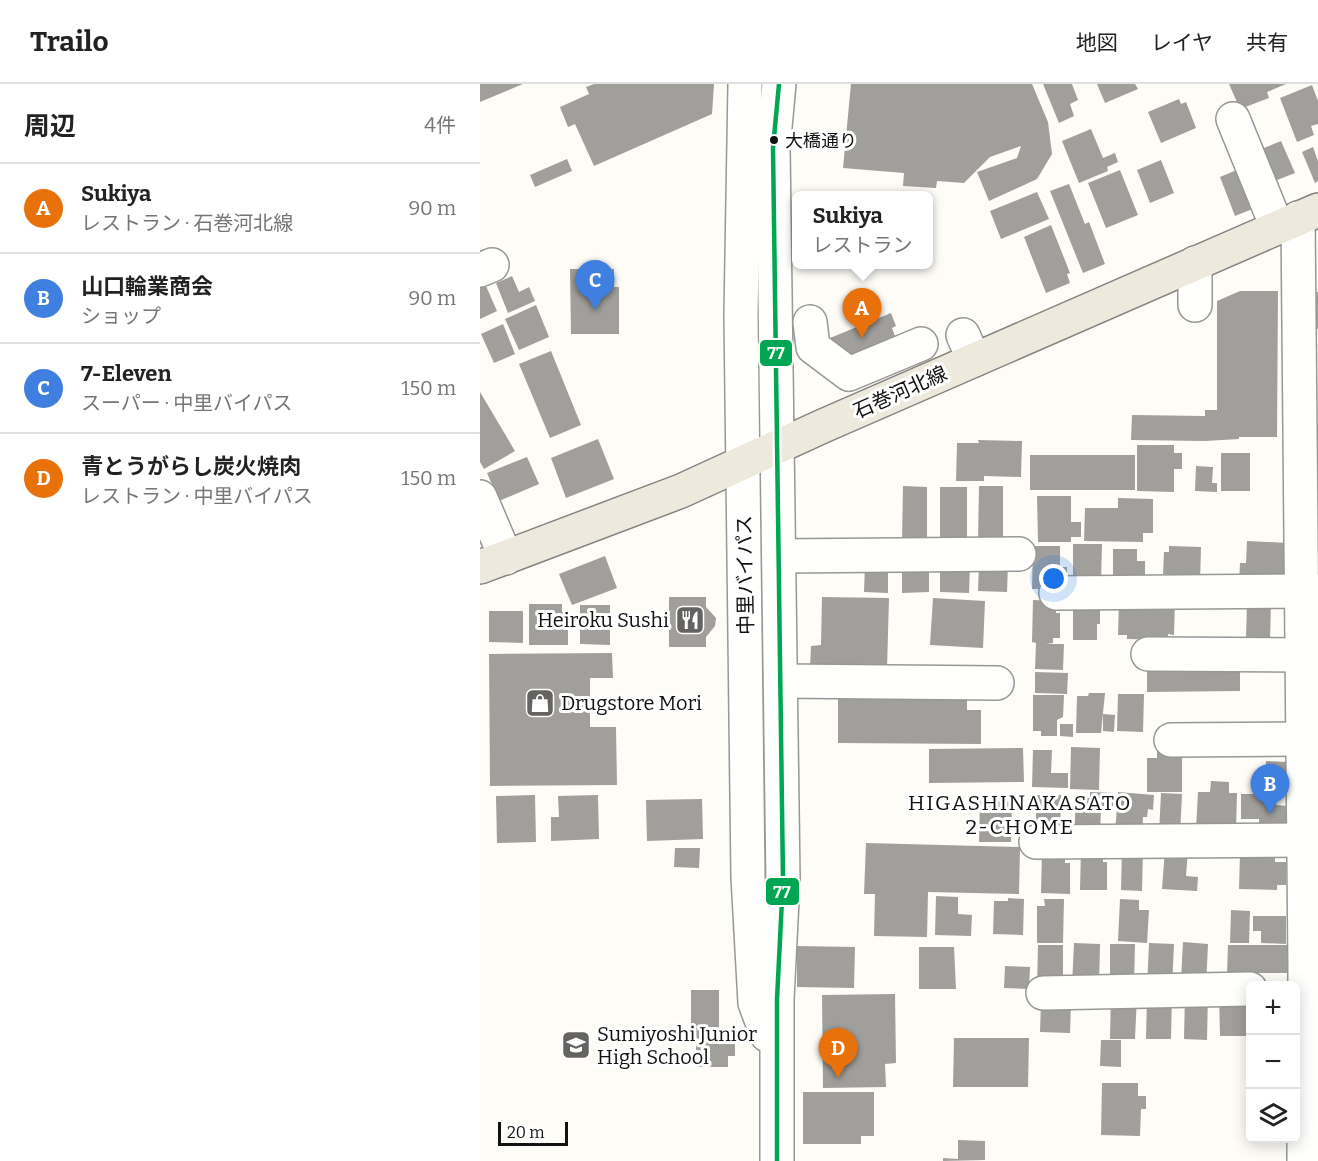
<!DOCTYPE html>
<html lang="ja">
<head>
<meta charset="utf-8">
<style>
  :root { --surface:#fff; --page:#f2f2f2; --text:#222; --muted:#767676; --line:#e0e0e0; --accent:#7c3aed }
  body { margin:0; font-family:Bitter,"Noto Sans JP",serif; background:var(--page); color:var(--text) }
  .controls { position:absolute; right:18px; bottom:18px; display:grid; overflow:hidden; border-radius:9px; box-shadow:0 3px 15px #0003 }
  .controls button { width:54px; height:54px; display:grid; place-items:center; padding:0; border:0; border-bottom:2px solid var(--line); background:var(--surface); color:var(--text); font:30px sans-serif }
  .scale { position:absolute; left:18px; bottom:15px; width:70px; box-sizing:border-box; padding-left:6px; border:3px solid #111; border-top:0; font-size:16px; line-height:21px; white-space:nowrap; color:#111; -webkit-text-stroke:4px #fff; paint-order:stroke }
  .you { position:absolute; left:574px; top:495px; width:21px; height:21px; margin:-15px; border:4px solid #fff; border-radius:50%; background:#1a73e8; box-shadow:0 0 0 9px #1a73e833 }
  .badge { display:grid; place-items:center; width:39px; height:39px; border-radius:50%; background:var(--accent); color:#fff; font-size:20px; font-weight:700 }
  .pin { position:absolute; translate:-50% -50px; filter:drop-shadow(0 2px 3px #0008) }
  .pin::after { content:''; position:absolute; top:32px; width:21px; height:18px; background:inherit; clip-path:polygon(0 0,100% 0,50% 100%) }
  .popup { position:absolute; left:312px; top:107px; width:141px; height:78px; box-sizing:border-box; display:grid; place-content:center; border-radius:9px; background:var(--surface); filter:drop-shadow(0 2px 4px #0005); font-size:20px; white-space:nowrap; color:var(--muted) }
  .popup b { font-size:22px; color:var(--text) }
  .popup::after { content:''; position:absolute; left:50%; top:100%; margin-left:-12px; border:12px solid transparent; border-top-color:var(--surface) }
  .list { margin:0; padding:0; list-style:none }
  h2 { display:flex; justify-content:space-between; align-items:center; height:78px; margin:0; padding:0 24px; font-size:26px }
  h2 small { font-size:20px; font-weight:400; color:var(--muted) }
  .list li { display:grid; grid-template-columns:39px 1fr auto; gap:18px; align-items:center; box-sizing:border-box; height:90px; padding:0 24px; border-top:2px solid var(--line) }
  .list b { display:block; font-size:22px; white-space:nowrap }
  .list p { margin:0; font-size:20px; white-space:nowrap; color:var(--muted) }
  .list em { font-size:20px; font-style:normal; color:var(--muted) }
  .icon { flex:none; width:33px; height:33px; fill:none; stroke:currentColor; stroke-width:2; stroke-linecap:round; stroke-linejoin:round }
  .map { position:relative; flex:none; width:838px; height:1077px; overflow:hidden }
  header { display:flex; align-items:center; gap:36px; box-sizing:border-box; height:84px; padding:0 30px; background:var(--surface); border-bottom:2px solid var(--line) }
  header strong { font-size:28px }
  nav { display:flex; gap:33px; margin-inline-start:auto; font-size:21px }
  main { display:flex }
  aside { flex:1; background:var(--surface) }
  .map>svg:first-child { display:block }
  .building { fill:#a19f9c }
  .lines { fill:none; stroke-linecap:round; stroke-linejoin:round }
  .minor-casing { stroke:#979795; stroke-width:36 }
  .major-casing { stroke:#858482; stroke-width:36 }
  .minor { stroke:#fffffe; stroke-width:33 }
  .major { stroke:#ede9dc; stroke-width:33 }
  .bus-1-casing { stroke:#fff; stroke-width:9 }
  .bus-1 { stroke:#00a651; stroke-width:4.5 }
  .bus-dot { fill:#111; stroke:#fff; stroke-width:2 }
  .labels { text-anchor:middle; stroke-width:6; stroke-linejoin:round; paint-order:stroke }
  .bus-label { font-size:18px; fill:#111; stroke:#fff; text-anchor:start }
  .street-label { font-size:20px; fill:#111; stroke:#fff }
  .poi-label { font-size:20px; fill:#111; stroke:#fff; text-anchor:start }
  .neighbourhood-label { font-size:21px; letter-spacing:1.5px; fill:#111; stroke:#fff }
  .line-badge { stroke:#fff; stroke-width:2 }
  .badge-label { font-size:16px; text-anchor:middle; font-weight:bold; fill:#fff }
</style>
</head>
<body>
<header>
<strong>Trailo</strong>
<nav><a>地図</a><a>レイヤ</a><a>共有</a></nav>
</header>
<main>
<aside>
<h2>周辺<small>4件</small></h2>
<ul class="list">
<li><span class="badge" style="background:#e8710a">A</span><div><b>Sukiya</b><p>レストラン · 石巻河北線</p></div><em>90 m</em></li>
<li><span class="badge" style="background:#3f7fe0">B</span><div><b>山口輪業商会</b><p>ショップ</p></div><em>90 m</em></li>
<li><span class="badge" style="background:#3f7fe0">C</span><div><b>7-Eleven</b><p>スーパー · 中里バイパス</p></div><em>150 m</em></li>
<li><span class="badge" style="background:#e8710a">D</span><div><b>青とうがらし炭火焼肉</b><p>レストラン · 中里バイパス</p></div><em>150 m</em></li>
</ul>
</aside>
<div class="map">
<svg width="838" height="1077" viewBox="0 0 838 1077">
  <rect width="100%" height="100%" fill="#fdfcf7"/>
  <g class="building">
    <path d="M0 0H43L0 18Z"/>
    <path d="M114 0H234L232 30 114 82 95 40 88 43 80 23 109 10 106 3Z"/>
    <path d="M371 0H552L568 38 572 70 557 95 509 117 497 88 537 74 541 62 510 73 484 99 457 97 456 104 423 102 424 89 363 84Z"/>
    <path d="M563 0H592L598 16 590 20 594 32 579 39Z"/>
    <path d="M617 0H655L658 5 625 19Z"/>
    <path d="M749 0H806L787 8 789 14 760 25Z"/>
    <path d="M832 1 838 17V40L831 42 834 51 817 58 800 14Z"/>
    <path d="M699 15 701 20 706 18 716 44 681 59 668 28Z"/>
    <path d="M611 45 623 74 635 69 638 78 627 83 628 87 599 99 582 57Z"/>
    <path d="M801 57 815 89 787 100 774 68Z"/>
    <path d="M833 63 838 77V97L835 99 822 68Z"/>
    <path d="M87 75 92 87 55 103 50 91Z"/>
    <path d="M681 76 694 109 670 119 657 86Z"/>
    <path d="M764 83 780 122 755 132 740 93Z"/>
    <path d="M640 86 658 131 626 144 608 99Z"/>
    <path d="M589 100 605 140 609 138 625 180 603 189 570 107Z"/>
    <path d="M557 108 569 135 521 155 510 127Z"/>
    <path d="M571 141 590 189 587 190 590 199 566 209 544 153Z"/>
    <path d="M90 185H134V203H139V250H91Z"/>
    <path d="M32 192 39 208 49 203 55 217 28 229 16 199Z"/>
    <path d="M2 193 17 227 0 235V194Z"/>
    <path d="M760 207H798L797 353H759V355L725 357 651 356 652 331 725 332V326H737V217Z"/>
    <rect x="832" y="208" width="6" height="37"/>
    <path d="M56 221 69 253 39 266 25 235Z"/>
    <path d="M411 229 416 242 412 244 416 255 360 278 350 254Z"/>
    <path d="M23 240 35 270 14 279 1 250Z"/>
    <path d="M71 267 101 341 70 354 39 280Z"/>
    <path d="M0 308 35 367 4 385 0 378Z"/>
    <path d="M118 355 134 395 86 414 71 374Z"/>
    <path d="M498 356 542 357 541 393 504 392V397H476L477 359H499Z"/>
    <path d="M657 361H694V369H702V385H694V408L657 407Z"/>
    <rect x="741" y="369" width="29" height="38"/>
    <rect x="550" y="371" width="105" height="35"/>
    <path d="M47 373 59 400 19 417 7 389Z"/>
    <path d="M716 382 733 383 732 399H737V408L715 407Z"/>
    <path d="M423 402 447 403V459L422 458Z"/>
    <path d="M499 402H523V458H498Z"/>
    <rect x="460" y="403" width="27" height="54"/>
    <path d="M557 412H591V438H601V453H591V458H558Z"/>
    <path d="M638 414 673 415V449H663V458L604 457 605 424H638Z"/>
    <path d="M767 457 808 459 807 495 759 501 760 479H766Z"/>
    <path d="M593 460H622L621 499H593Z"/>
    <path d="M553 462H580V483H587V500L568 505H552Z"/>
    <path d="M689 462 721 463 720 500 689 499 690 490H683L684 468H689Z"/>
    <path d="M633 465H657V477H665V496H633Z"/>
    <path d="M125 472 137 504 92 521 79 490Z"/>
    <path d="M499 479 528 480 527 508 498 507Z"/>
    <path d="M422 480H449V508L422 509Z"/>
    <path d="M385 481H408V509L384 508Z"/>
    <path d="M460 481H490L489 509 460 508Z"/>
    <path d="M189 513H226V523L236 534 235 542 226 553V563H189Z"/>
    <path d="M342 513 409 514 407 585 330 584 331 562 341 561Z"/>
    <path d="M453 514 505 517 503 564 450 561Z"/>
    <path d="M620 514V540H617V556H593V524Z"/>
    <path d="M639 515 695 517 694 551 688 550V556L647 555V551H638Z"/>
    <path d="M553 516 577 517 576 529H580V554H573V559L566 560H584L583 586 555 585 556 559 552 558Z"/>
    <path d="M767 517 791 518 790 557 766 556Z"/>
    <path d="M49 520H82V528H88V561H49Z"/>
    <path d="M100 521H130V561L100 560Z"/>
    <path d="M9 527H43V559L9 558Z"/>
    <path d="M132 569 133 594H110V643H136L137 701 10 702 9 570Z"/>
    <path d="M667 582 760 583V607L667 608Z"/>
    <path d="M555 588 588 589 587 610 555 609Z"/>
    <path d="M609 609H625L621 649H596L597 612H608Z"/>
    <path d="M638 610H664L663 648 637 647Z"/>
    <path d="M553 611H584L583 633 577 636V652H561V647H553Z"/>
    <path d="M358 613H487V626H501V660L358 659Z"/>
    <path d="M623 630 635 631 634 648 623 647Z"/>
    <path d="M580 640H593V653L580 652Z"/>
    <path d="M591 663 620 664 619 706 590 705Z"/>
    <path d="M543 664 544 698 449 699V665Z"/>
    <path d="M677 665H702V708H667V674H677Z"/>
    <path d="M553 666H572L571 689H588V704L552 703Z"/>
    <path d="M786 677 809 678 808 709 784 707Z"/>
    <path d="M731 697 749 698V709H757L756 747 716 745 718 708H730Z"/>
    <path d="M610 708 635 709 634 722H621L620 754 594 753 596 714H610Z"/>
    <path d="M638 708 674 711 673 726 668 725 667 733H663L662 751 635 750Z"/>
    <path d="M681 709 702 710 700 751 679 750Z"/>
    <path d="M761 710H796V721L808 722V745L779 746V735H761Z"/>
    <path d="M55 711 56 758 17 759 16 712Z"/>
    <path d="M118 711 119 755 71 757V733H79L78 712Z"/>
    <path d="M557 711H581L580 751H555Z"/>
    <path d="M222 715 223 755 167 757 166 716Z"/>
    <path d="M500 717 532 718 531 758H499Z"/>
    <path d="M386 759 540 763 539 810 448 808 447 853 394 852 395 810H384Z"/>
    <path d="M195 764H220L219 784 194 783Z"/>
    <path d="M601 765H623V778H627V806H600Z"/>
    <path d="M642 765H663L662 807 641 806Z"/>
    <path d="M685 765 708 766 706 792 718 793 717 807 682 805Z"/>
    <path d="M562 769H585V779H590V810L561 809Z"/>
    <path d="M760 769 795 770V778H806V801H797V806L759 805Z"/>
    <path d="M456 812 478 813V830L492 831 491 852 455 851Z"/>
    <path d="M528 814 544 815 543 851 513 850 514 817H528Z"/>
    <path d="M564 815H584L583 859H557V822H565Z"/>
    <path d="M640 815 659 816V826H669L667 859 638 857Z"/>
    <path d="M751 826 770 827 769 859H750Z"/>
    <path d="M773 832H806V860L781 859V847H773Z"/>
    <path d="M703 858 728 860 726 903 701 895Z"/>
    <path d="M594 859 620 860 619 902H592Z"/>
    <path d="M669 859 694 860 692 903H667Z"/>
    <path d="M630 860H655L654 901H630Z"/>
    <path d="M558 861H583V903H557Z"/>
    <path d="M748 861H808V889H747Z"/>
    <path d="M317 862 375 863 374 904 317 903Z"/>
    <path d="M439 863H474L476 905H439Z"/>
    <path d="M525 882 550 883 549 905 524 904Z"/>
    <path d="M211 906H239V954L211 955Z"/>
    <path d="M705 909 728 910 727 956 704 955Z"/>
    <path d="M739 909H766V952H740Z"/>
    <path d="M415 910 416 979 405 980 406 1003 343 1004 342 911Z"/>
    <path d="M631 910 657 911 655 955H630Z"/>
    <path d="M667 911H692L691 955H666Z"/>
    <path d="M561 916 591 917 590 949 560 948Z"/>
    <path d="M474 954H549L548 1003H473Z"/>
    <path d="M621 956H641V983L620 982Z"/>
    <path d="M216 957H255V972H248V983H216Z"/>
    <path d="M622 999H658V1012H666V1025H661L660 1052 621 1051Z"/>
    <path d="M323 1008H394V1052H381V1060H323Z"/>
    <path d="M478 1056 505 1057V1076L463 1077V1074L478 1075Z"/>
  </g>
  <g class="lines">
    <g class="minor-casing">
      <g id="minor">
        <path d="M265 0 261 231 268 793 275 919 287 951"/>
        <path d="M753 35 797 143"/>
        <path d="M818 134 825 882 824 1077"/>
        <path d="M0 186 12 181"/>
        <path d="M715 221V179"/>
        <path d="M330 238 333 263 369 290 441 260"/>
        <path d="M483 251 494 276"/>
        <path d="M0 413 26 474"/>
        <path d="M299 472 539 470"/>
        <path d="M576 509 838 507"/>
        <path d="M668 570 821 571"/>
        <path d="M301 597 517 599"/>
        <path d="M691 656 823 655"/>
        <path d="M556 758 824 756"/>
        <path d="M563 909 770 905"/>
        <path d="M297 1077V915L303 796 293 64 299 0"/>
      </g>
    </g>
    <g class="major-casing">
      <path id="major" d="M0 483 201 407 343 342 838 126"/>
    </g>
    <use href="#minor" class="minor"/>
    <use href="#major" class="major"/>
    <g class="bus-1-casing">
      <path id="bus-1" d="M297 1077V915L303 796 293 64 299 0"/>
    </g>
    <use href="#bus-1" class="bus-1"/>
  </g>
  <defs>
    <g id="restaurant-square" transform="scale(1.5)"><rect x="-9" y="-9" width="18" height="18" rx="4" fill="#646362" stroke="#fff"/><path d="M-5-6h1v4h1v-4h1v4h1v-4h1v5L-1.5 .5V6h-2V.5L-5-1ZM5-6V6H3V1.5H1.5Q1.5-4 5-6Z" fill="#fff"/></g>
    <g id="shop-square" transform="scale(1.5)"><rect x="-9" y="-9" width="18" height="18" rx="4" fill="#646362" stroke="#fff"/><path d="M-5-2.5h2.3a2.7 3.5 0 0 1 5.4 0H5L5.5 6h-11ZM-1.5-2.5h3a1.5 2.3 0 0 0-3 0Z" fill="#fff"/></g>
    <g id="school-square" transform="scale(1.5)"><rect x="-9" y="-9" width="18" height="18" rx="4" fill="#646362" stroke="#fff"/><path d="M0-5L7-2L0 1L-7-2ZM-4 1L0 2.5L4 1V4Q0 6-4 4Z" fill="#fff"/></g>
  </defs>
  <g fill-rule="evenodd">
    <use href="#restaurant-square" x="210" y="536"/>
    <use href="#shop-square" x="60" y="619"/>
    <use href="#school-square" x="96" y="961"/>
  </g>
  <circle class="bus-dot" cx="294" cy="56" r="5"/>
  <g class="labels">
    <g class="bus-label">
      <text x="305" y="63">大橋通り</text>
    </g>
    <g class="street-label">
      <text transform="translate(420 308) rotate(-24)" y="7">石巻河北線</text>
      <text transform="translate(265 491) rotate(-91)" y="7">中里バイパス</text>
    </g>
    <g class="poi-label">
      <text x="189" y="543" text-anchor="end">Heiroku Sushi</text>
      <text x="81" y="626">Drugstore Mori</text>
      <text x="117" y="957">Sumiyoshi Junior<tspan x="117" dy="23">High School</tspan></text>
    </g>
    <g class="neighbourhood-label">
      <text x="540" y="726">HIGASHINAKASATO<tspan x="540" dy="24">2-CHOME</tspan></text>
    </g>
  </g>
  <g class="line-badge">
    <rect x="279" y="255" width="34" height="28" rx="6" fill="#00a651"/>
    <rect x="285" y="793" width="35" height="29" rx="6" fill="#00a651"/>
  </g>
  <g class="badge-label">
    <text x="296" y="275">77</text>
    <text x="302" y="814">77</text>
  </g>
</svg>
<div class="controls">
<button>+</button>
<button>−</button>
<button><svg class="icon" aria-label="layers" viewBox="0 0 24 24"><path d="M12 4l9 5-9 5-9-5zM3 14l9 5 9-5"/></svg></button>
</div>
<div class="scale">20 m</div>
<div class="you"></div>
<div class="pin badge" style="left:382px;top:254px;background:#e8710a">A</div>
<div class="popup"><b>Sukiya</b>レストラン</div>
<div class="pin badge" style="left:790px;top:730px;background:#3f7fe0">B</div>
<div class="pin badge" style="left:115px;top:226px;background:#3f7fe0">C</div>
<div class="pin badge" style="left:358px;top:994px;background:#e8710a">D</div>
</div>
</main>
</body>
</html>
